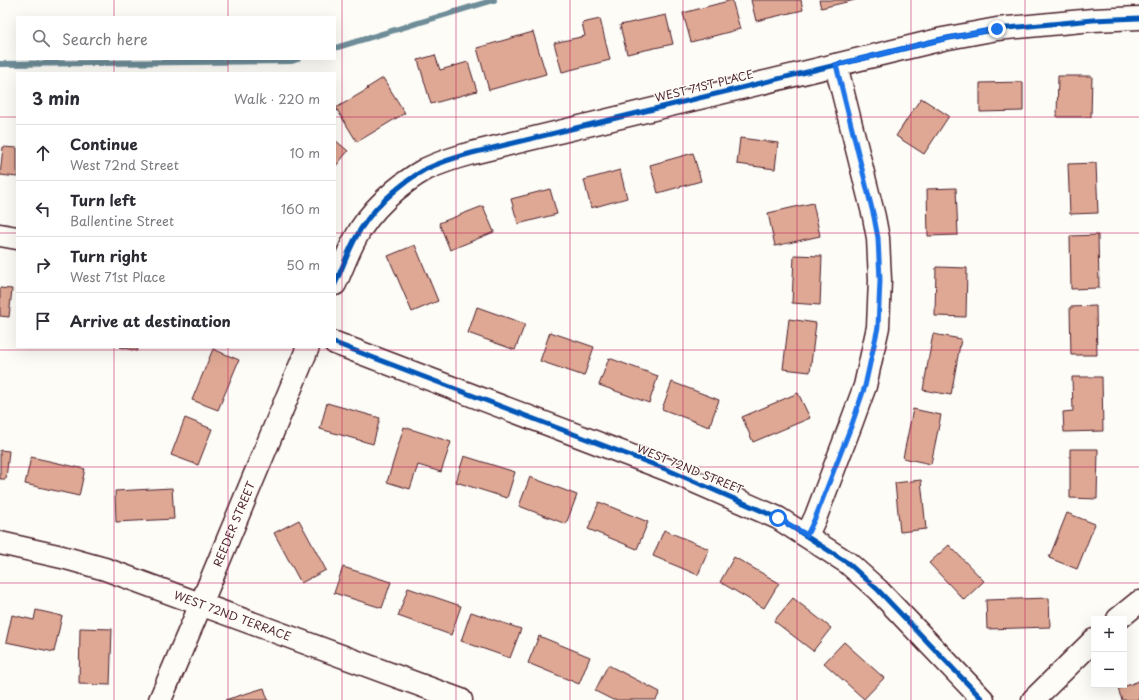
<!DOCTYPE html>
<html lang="en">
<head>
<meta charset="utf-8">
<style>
  :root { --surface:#fff; --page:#f2f2f3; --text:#2b2b33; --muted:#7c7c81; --line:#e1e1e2 }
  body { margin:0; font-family:"Playpen Sans",sans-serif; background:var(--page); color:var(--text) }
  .controls { position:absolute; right:12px; bottom:12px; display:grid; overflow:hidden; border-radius:0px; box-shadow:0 4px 16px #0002 }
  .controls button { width:36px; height:36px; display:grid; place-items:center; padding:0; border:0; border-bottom:1px solid var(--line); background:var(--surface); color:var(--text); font:20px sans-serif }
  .stop { position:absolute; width:12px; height:12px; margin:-9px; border:3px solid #1a73e8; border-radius:50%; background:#fff }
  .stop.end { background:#1a73e8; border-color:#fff; box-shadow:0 1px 4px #0008 }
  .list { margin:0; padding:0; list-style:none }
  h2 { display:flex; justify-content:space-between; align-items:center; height:52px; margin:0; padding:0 16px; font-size:17px }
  h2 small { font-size:13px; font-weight:400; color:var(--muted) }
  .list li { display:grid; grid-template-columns:26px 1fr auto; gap:12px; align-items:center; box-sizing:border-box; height:56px; padding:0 16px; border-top:1px solid var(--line) }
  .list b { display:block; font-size:15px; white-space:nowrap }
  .list p { margin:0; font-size:13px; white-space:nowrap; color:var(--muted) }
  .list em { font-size:13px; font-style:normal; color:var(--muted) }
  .icon { flex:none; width:22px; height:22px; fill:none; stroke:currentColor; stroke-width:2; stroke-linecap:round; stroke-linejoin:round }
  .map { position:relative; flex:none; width:1139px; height:700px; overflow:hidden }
  .search { position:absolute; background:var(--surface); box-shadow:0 4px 16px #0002; left:16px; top:16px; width:320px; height:44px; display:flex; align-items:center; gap:10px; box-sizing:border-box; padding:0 14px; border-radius:0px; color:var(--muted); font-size:15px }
  .panel { position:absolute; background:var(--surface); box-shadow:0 4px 16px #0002; left:16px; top:72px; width:320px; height:276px; border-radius:0px }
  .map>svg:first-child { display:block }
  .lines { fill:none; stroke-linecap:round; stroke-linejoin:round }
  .stream { stroke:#6e8d98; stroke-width:6 }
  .building { fill:#dea894; stroke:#4a1f2b }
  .minor-casing { stroke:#4a1f2b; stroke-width:25 }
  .minor { stroke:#fdfcf7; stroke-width:22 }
  .cycleway-casing { stroke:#fdfcf7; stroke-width:8 }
  .cycleway { stroke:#0057b8; stroke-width:5 }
  .route { stroke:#1a73e8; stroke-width:5 }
  .grid { fill:none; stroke:#c2185b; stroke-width:1; stroke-opacity:0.55 }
  .labels { text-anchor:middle; stroke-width:3; stroke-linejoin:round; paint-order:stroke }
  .street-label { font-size:11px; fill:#4a1f2b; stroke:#fdfcf7 }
</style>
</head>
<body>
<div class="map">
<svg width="1139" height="700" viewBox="0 0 1139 700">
  <rect width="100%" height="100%" fill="#fdfcf7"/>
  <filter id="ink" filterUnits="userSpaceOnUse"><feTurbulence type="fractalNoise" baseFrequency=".025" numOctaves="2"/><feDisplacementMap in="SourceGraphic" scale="8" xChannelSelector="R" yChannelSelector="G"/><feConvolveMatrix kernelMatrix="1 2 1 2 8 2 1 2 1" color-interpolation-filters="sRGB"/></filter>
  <g filter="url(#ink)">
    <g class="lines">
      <g class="stream">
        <path d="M335 48 494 0"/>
        <path d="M0 64 292 61 298 59"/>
      </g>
    </g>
    <g class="building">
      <path d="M732 0 740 29 691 42 683 13Z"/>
      <path d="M751 0H801L803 10 756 21Z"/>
      <path d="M819 0H855L821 8Z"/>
      <path d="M666 15 673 44 627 54 620 25Z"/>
      <path d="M600 19 610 60 562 72 554 43 585 36 582 23Z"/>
      <path d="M533 32 546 74 489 90 477 48Z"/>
      <path d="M435 55 440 70 468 62 477 91 431 104 418 60Z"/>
      <path d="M1058 76H1092L1091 117H1057Z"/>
      <path d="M383 78 405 113 357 142 336 108 368 89 367 88Z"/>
      <path d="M1023 82V111L980 112V83Z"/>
      <path d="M921 98 949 116 924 154 896 136Z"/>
      <path d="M740 138 778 143 775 169 737 164Z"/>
      <path d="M335 140 348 151 335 167Z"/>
      <path d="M3 147 17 148V177L0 175Z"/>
      <path d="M693 153 701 181 658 193 650 165Z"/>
      <path d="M1096 163 1098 213 1070 214 1068 164Z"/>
      <path d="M620 170 627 198 591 208 584 180Z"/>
      <path d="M956 188 958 235 928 236 927 189Z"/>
      <path d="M550 189 557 214 518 224 511 199Z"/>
      <path d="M813 203 820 236 775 246 768 213Z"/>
      <path d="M483 206 494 232 450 250 439 223Z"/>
      <path d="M1098 235 1099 288 1071 289 1070 236Z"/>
      <path d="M415 245 438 301 412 312 388 256Z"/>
      <path d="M794 255 822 256 820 305 792 303Z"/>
      <path d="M936 267 967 268 966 317 935 316Z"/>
      <path d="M0 288 12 289 9 317 0 316Z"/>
      <path d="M1096 306 1097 355H1071L1070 307Z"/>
      <path d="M477 307 525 324 515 350 468 333Z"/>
      <path d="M789 319 816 323 810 372 783 369Z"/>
      <path d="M550 332 594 347 584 376 540 361Z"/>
      <path d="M933 334 961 339 951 395 923 390Z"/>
      <path d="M120 347H138L137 351Z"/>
      <path d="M213 349 239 360 218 410 192 400Z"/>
      <path d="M609 358 658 376 649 403 599 385Z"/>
      <path d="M1072 377H1102L1103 431 1064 432 1063 412 1073 411Z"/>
      <path d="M672 382 719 400 709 427 662 409Z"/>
      <path d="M798 393 810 418 753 442 742 417Z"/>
      <path d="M327 403 380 418 373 444 320 429Z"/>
      <path d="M913 409 941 415 931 464 903 458Z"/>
      <path d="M185 418 212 429 198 465 171 455Z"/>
      <path d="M404 427 451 442 441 472 418 465 410 489 387 482Z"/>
      <path d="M1070 449H1098L1097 499 1070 498Z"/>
      <path d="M0 450 9 451 6 479H0Z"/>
      <path d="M464 456 515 472 507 498 456 482Z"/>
      <path d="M31 457 85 469 79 496 25 484Z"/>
      <path d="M530 477 577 495 566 524 519 506Z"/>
      <path d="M921 480 926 529 900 532 895 483Z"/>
      <path d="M172 488 174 519 116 522 115 491Z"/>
      <path d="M599 502 648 522 637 549 588 529Z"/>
      <path d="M1067 513 1095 524 1077 569 1049 558Z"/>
      <path d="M299 520 326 570 301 583 274 533Z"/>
      <path d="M664 530 709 549 698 575 653 556Z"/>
      <path d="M949 545 984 581 964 600 929 563Z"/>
      <path d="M734 557 779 583 764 608 720 582Z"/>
      <path d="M343 567 391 582 382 608 334 593Z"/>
      <path d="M408 588 461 606 451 635 398 616Z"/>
      <path d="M793 598 831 628 813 651 774 621Z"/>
      <path d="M1049 598 1050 627 987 629 986 600Z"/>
      <path d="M36 610 62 616 54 652 6 642 12 615 34 620Z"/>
      <path d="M471 612 521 629 510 658 461 641Z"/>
      <path d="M80 628 112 629 110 685 79 684Z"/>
      <path d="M539 636 590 657 579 684 528 663Z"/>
      <path d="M844 642 884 678 864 699 824 663Z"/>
      <path d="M608 665 660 692 656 700H613L595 691Z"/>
      <path d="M1139 681V700H1122L1118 689Z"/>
      <path d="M264 688 268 700H225Z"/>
    </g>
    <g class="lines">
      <g class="minor-casing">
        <g id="minor">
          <path d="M0 235 17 238"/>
          <path d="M335 284C342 269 347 254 355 239 369 211 399 184 426 169 441 162 457 157 472 153L943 39 997 29 1093 20 1139 18"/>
          <path d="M335 343 668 470 778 518 848 563 878 590 983 700"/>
          <path d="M807 535 816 516 851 424 865 386 878 327 880 280 878 238 874 217 836 65"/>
          <path id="s1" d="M0 543 62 557 105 569 461 700"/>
          <path d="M1118 619 1139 602"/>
          <path id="s2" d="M160 700 201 604 308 347"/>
          <path d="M1033 700 1094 640"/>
        </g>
      </g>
      <use href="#minor" class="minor"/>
      <g class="cycleway-casing">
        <g id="cycleway">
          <path d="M335 284C342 269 347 254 355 239 369 211 399 184 426 169 441 162 457 157 472 153L943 39 997 29 1093 20 1139 18"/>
          <path d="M335 343 668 470 778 518 848 563 878 590 983 700"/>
        </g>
      </g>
      <use href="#cycleway" class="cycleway"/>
    </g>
  </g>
  <g class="lines" filter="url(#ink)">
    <path class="route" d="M778 518 807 535 816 516 852 424 865 386 878 327 880 280 878 238 874 217 836 65 943 39 997 29"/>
  </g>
  <path class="grid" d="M114 0V17M228 0V17M342 0V700M456 0V700M570 0V700M683 0V700M797 0V700M911 0V700M1025 0V700M114 59V73M228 59V73M0 117H17M335 117H1139M0 233H17M335 233H1139M114 347V700M228 347V700M0 350H1139M0 467H1139M0 583H1139"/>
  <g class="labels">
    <g class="street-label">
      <text transform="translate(704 86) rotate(-14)" y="4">WEST 71ST PLACE</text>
      <text transform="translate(690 469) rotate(22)" y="4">WEST 72ND STREET</text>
      <text dy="4" stroke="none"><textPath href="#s2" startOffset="191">REEDER STREET</textPath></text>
      <text dy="4" stroke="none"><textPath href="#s1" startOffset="244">WEST 72ND TERRACE</textPath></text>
    </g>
  </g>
</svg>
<div class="controls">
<button>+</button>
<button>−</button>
</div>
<div class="stop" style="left:778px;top:518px"></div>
<div class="stop end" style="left:997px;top:29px"></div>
<div class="search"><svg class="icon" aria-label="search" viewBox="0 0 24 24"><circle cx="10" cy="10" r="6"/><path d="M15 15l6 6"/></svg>Search here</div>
<section class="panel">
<h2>3 min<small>Walk · 220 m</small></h2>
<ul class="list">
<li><svg class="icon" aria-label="ahead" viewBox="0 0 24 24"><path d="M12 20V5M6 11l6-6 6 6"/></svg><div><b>Continue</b><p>West 72nd Street</p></div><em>10 m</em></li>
<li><svg class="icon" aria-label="left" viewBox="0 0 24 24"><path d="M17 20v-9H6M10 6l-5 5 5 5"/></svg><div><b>Turn left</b><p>Ballentine Street</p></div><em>160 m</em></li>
<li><svg class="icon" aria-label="right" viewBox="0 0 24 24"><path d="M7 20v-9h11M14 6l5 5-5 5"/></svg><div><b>Turn right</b><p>West 71st Place</p></div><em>50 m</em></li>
<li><svg class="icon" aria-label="arrive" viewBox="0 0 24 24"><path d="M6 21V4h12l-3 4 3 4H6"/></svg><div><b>Arrive at destination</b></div></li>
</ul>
</section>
</div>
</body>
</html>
